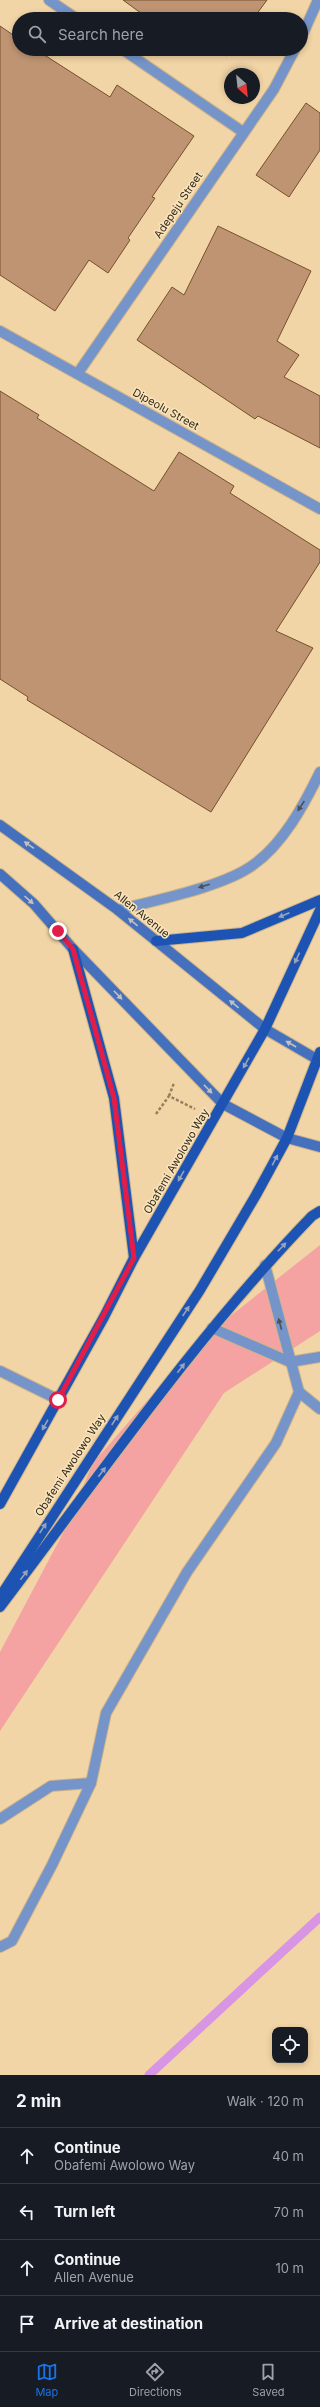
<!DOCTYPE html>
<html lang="en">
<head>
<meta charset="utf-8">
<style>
  :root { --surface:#171b24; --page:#242831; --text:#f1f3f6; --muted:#9ea1a6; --line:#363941; --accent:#1a73e8 }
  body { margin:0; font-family:Inter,sans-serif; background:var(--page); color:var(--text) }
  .controls { position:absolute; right:12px; bottom:12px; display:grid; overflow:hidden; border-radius:8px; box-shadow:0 2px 6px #0003 }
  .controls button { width:36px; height:36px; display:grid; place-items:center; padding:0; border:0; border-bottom:1px solid var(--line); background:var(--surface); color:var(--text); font:20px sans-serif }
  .compass { position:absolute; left:224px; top:68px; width:36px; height:36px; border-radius:50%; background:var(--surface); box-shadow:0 2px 6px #0003; rotate:153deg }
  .stop { position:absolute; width:12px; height:12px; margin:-9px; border:3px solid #e11d48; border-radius:50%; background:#fff }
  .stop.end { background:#e11d48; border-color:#fff; box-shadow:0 1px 4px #0008 }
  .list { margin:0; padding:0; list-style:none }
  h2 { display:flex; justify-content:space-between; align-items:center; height:52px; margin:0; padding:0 16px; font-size:17px }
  h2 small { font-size:13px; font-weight:400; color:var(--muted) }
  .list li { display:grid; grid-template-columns:26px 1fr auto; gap:12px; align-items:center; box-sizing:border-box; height:56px; padding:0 16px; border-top:1px solid var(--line) }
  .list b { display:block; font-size:15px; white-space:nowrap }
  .list p { margin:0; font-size:13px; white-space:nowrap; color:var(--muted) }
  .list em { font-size:13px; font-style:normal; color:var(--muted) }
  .icon { flex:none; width:22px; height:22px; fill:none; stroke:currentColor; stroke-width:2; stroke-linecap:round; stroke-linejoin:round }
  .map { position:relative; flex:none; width:320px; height:2075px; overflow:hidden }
  .search { position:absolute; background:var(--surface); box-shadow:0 2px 6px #0003; left:12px; right:12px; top:12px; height:44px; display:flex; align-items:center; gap:10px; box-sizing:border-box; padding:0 14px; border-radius:22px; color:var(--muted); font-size:15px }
  .sheet { height:276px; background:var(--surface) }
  nav { display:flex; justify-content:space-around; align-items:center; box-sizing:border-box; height:56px; border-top:1px solid var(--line); background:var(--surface); font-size:11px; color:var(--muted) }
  nav a { display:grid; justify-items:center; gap:2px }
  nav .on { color:var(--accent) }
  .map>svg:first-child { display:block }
  .green { fill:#f5a3a2 }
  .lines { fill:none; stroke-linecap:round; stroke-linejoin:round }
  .stream { stroke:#d795e4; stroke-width:9 }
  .building { fill:#bf9472; stroke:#76502f }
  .lane-casing { stroke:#ccb38a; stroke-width:12 }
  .street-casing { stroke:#ccb38a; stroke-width:12 }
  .secondary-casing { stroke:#ccb38a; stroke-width:12 }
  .primary-casing { stroke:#ccb38a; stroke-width:12 }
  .path { stroke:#94805f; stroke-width:2.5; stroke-dasharray:3 2; stroke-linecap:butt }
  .lane { stroke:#7594c9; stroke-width:10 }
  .street { stroke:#7594c9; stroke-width:10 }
  .secondary { stroke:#4470bd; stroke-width:10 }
  .primary { stroke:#1d54b3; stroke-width:10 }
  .oneway { fill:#4c5056 }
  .oneway2 { fill:#c3c1bd }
  .oneway3 { fill:#97a3b8 }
  .route { stroke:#e11d48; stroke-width:5 }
  .labels { text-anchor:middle; stroke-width:3; stroke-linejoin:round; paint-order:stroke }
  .street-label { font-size:11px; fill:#362b18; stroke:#fae4bd }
</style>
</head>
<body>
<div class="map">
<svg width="320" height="2075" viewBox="0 0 320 2075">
  <rect width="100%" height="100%" fill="#f2d5a6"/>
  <path class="green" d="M320 1245V1331L224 1393 0 1731V1652L62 1535 93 1463 200 1340Z"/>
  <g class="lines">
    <path class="stream" d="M149 2075 320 1917"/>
  </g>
  <g class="building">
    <path d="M123 0H267L253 19H149Z"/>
    <path d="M0 26 19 39V49H35L110 97 117 85 194 136 152 197 155 198 128 238 130 240 108 273 89 260 55 311 0 275Z"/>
    <path d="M217 49H232L227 56Z"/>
    <path d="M306 103 320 113V150L289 197 256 175Z"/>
    <path d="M218 226 311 271 277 341 299 355 284 377 320 396V448L258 416 255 419 137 340 172 287 184 295Z"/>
    <path d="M0 391 39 415 37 418 154 491 179 452 234 486 230 493 320 550V562L276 631 313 648 211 812 27 700 28 697 0 679Z"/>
  </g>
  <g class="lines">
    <g class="lane-casing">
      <g id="lane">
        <path d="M118 910C155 900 223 887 253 865 283 844 304 805 320 772"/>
        <path d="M212 1328 290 1362 320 1357"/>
        <path d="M299 1392 320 1409"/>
        <path d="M0 1819 51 1786 91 1783"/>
        <path d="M0 1947 12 1941 52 1865 91 1783 106 1713 187 1572 276 1443 299 1392 265 1265"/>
      </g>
    </g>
    <g class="street-casing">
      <g id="street">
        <path d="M49 0 77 19"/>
        <path d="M301 38 318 0"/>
        <path d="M122 49 243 132"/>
        <path d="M0 331 320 509"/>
        <path d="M78 373 274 89 295 49"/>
        <path d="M0 1371 59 1400"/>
      </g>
    </g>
    <g class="secondary-casing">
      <g id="secondary">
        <path d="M0 825 118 910 265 1029 320 1061"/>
        <path d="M0 874 34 904 73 949 223 1104 287 1138 320 1147"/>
      </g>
    </g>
    <g class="primary-casing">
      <g id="primary">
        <path d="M156 941 242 933 320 900"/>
        <path d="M73 949 114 1098 134 1258"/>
        <path d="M0 1504 104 1317 134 1258 265 1029 320 910"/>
        <path d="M0 1597 200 1290 256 1195 287 1138 320 1052"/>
        <path d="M0 1607C101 1474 196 1336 312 1216L320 1211"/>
      </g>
    </g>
    <g class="path">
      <path d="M169 1096 174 1083"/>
      <path d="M156 1114 169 1096 195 1109"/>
    </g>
    <use href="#lane" class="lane"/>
    <use href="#street" class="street"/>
    <use href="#secondary" class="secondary"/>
    <use href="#primary" class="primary"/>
  </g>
  <defs><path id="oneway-solid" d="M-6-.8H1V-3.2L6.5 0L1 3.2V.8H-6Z"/></defs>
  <g class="oneway">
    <use href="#oneway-solid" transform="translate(301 806) rotate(124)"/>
    <use href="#oneway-solid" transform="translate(204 886) rotate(164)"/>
    <use href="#oneway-solid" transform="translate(280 1324) rotate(-105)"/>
  </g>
  <g class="oneway2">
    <use href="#oneway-solid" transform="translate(29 845) rotate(-145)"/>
    <use href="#oneway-solid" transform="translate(29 900) rotate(42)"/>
    <use href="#oneway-solid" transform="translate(133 922) rotate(-141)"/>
    <use href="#oneway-solid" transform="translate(118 995) rotate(46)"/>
    <use href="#oneway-solid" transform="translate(234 1004) rotate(-141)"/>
    <use href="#oneway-solid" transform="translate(291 1044) rotate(-150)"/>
    <use href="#oneway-solid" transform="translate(208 1089) rotate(46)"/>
  </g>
  <g class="oneway3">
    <use href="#oneway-solid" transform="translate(284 915) rotate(157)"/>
    <use href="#oneway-solid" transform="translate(297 958) rotate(115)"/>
    <use href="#oneway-solid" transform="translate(246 1063) rotate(119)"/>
    <use href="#oneway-solid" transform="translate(275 1160) rotate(-62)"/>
    <use href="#oneway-solid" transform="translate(181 1176) rotate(120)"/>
    <use href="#oneway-solid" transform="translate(282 1247) rotate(-46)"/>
    <use href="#oneway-solid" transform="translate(186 1311) rotate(-57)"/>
    <use href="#oneway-solid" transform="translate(181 1368) rotate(-53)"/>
    <use href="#oneway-solid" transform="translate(115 1420) rotate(-57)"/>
    <use href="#oneway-solid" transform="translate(45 1425) rotate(119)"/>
    <use href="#oneway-solid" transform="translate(102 1472) rotate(-53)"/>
    <use href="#oneway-solid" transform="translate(43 1528) rotate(-57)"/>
    <use href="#oneway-solid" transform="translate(24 1575) rotate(-53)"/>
  </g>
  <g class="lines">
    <path class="route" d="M58 931 73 949 114 1098 134 1258 58 1400"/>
  </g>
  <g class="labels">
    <g class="street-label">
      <text transform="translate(178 205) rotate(-56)" y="4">Adepeju Street</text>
      <text transform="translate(166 409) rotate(29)" y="4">Dipeolu Street</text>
      <text transform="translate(142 914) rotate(39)" y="4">Allen Avenue</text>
      <text transform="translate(176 1161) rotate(-60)" y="4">Obafemi Awolowo Way</text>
      <text transform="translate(70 1465) rotate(-57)" y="4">Obafemi Awolowo Way</text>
    </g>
  </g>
</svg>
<div class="controls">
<button><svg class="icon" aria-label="locate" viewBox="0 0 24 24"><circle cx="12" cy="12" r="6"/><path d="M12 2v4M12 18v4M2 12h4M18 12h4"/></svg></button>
</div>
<svg class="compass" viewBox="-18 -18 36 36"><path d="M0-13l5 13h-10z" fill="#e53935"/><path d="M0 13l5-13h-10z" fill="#9ea1a6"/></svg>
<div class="stop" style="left:58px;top:1400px"></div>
<div class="stop end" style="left:58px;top:931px"></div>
<div class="search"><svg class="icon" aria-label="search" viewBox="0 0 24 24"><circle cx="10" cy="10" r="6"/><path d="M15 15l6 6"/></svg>Search here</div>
</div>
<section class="sheet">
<h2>2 min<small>Walk · 120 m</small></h2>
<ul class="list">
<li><svg class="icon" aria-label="ahead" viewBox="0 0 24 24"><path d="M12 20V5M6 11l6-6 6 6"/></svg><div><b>Continue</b><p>Obafemi Awolowo Way</p></div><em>40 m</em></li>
<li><svg class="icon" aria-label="left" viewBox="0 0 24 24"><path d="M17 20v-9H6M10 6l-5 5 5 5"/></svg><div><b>Turn left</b></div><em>70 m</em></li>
<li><svg class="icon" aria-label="ahead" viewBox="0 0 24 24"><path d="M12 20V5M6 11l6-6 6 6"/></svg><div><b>Continue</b><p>Allen Avenue</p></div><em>10 m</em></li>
<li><svg class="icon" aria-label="arrive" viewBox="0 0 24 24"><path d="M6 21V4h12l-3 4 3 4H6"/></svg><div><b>Arrive at destination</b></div></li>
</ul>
</section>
<nav>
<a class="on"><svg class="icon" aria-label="map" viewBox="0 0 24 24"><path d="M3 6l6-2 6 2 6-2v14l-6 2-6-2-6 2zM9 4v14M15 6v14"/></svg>Map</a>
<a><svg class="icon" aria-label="directions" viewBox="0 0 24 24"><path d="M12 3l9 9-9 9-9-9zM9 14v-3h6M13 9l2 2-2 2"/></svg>Directions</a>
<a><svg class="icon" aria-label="saved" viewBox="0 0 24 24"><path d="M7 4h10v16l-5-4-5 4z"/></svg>Saved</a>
</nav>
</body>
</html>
